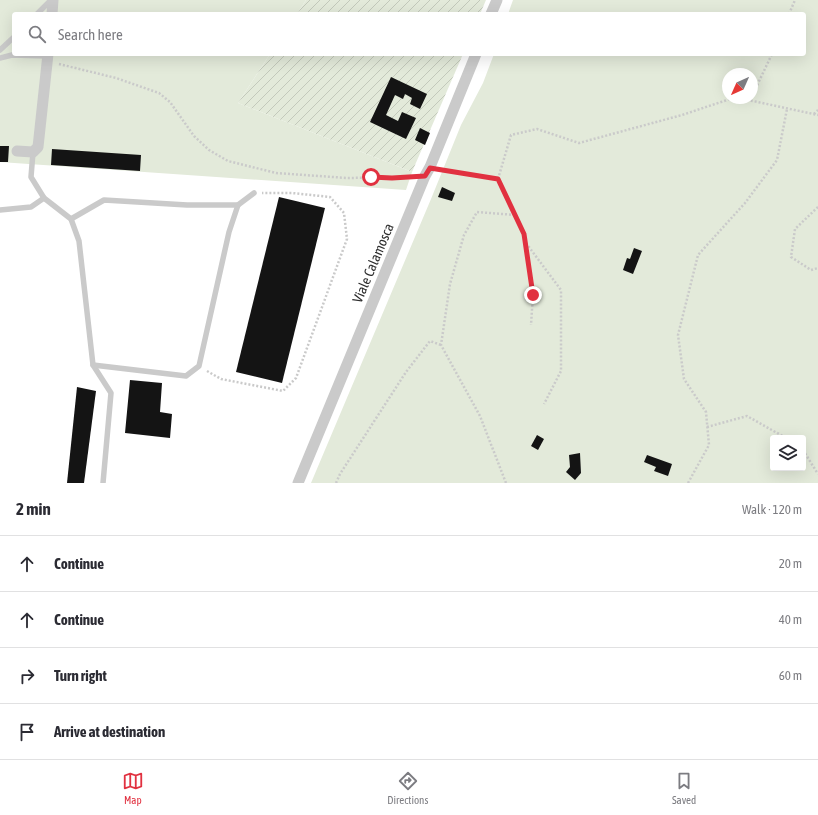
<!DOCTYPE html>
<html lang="en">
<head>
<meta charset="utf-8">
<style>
  :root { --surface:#fff; --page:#f7f7f7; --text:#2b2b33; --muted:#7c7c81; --line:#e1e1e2; --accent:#e13140 }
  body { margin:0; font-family:"Asap Condensed",sans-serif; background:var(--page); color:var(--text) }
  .controls { position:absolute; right:12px; bottom:12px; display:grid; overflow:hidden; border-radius:4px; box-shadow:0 4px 16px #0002 }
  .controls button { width:36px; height:36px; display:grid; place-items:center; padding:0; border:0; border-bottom:1px solid var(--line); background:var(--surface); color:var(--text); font:20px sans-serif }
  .compass { position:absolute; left:722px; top:68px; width:36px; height:36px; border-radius:50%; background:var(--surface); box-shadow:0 4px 16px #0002; rotate:225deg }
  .stop { position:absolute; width:12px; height:12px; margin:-9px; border:3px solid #e13140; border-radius:50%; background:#fff }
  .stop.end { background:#e13140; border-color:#fff; box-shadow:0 1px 4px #0008 }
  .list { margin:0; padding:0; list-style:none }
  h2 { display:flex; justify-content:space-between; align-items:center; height:52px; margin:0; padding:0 16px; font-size:17px }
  h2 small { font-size:13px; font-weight:400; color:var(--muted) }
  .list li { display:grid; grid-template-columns:26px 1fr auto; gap:12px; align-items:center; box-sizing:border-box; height:56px; padding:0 16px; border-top:1px solid var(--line) }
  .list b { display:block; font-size:15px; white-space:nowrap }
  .list em { font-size:13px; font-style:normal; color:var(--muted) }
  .icon { flex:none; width:22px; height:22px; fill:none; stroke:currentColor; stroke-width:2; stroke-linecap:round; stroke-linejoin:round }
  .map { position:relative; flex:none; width:818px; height:483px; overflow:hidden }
  .search { position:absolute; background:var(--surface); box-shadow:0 4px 16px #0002; left:12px; right:12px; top:12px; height:44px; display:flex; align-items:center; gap:10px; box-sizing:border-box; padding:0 14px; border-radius:4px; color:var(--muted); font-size:15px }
  .sheet { height:276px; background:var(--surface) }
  nav { display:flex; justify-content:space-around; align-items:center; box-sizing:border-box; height:56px; border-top:1px solid var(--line); background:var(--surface); font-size:11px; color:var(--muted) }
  nav a { display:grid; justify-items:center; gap:2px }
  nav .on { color:var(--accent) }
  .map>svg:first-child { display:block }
  .grass { fill:#e3eada; fill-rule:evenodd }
  .garden { fill:url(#garden-furrows) }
  .building { fill:#141414 }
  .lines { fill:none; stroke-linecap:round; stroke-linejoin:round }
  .path { stroke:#cacaca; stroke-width:2.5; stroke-dasharray:2 2; stroke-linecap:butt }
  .lane { stroke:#cacaca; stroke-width:5.5 }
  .street { stroke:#cacaca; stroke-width:11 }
  .route { stroke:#e13140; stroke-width:5 }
  .labels { text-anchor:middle; stroke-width:4; stroke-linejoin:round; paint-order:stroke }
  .street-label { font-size:14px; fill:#2d2d2d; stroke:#fff }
</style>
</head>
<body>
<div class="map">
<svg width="818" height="483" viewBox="0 0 818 483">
  <defs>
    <pattern id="garden-furrows" width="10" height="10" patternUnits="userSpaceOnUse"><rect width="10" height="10" fill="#e3eada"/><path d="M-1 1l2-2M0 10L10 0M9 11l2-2" fill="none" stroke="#c3c9bb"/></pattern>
  </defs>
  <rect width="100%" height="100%" fill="#fff"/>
  <g class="grass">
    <path d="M0 0H306L297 14H14V54H270L238 103 412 172 406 190 0 162Z"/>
    <path d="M513 0H818V483H311L431 199 461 125 483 83 494 54H804V14H508ZM728 74H752V98H728ZM773 438H803V468H773Z"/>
  </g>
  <g class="garden">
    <path d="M306 0H486L480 14H297Z"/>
    <path d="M270 54H463L412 172 238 103Z"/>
  </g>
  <g class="building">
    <path d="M391 77 427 94 420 109 410 104 412 98 405 94 403 99 395 95 386 115 398 121 402 112 416 118 406 139 370 122Z"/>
    <path d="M420 128 430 133 425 145 415 140Z"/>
    <path d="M0 146H9L8 162H0Z"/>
    <path d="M52 149 141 155 140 171 51 165Z"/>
    <path d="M442 187 455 193 452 201 438 197Z"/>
    <path d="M279 197 325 208 282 383 236 372Z"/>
    <path d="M634 248 642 251 633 274 623 270 627 258 630 259Z"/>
    <path d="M130 380 162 383 160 412 172 414 170 438 125 433Z"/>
    <path d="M77 387 96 391 84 483H67Z"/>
    <path d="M537 435 544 439 538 450 531 446Z"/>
    <path d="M580 453 581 473 575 480 566 472 570 467 569 455Z"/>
    <path d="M647 455 672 464 668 476 654 471 656 467 644 462Z"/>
  </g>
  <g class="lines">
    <g class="path">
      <path d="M789 14 795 0"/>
      <path d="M59 64 116 78 159 93 170 102 194 136 209 150 228 161 276 173 347 178 411 177"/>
      <path d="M752 96 772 54"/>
      <path d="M739 98 818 115"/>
      <path d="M814 114 818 110"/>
      <path d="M443 170 498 179 524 234 533 295 531 325"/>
      <path d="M498 179 511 135 537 129 579 143 682 115 733 98"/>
      <path d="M818 207 795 229 791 257 811 270 818 268"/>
      <path d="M526 243 561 290V371L544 404"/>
      <path d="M207 371 221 379 283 391 296 378 347 239 344 213 330 197 292 193H262"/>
      <path d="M707 427 747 416 786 438"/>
      <path d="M803 450 818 474"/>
      <path d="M336 483 340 474 406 372 430 341 441 345"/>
      <path d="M506 483 480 416 441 345 450 284 464 235 477 212 515 215"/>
      <path d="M688 483 709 445 706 412 684 379 678 335 698 255 745 203 777 160 787 109"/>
    </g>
    <g class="lane">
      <path d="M37 14 51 0"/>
      <path d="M0 50 14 37"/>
      <path d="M0 58 12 55 48 56"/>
      <path d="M33 152 31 177 44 198 71 219 79 241 93 365 111 393 103 483"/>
      <path d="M0 210 31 207 44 198"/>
      <path d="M71 219 104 200 187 205H238"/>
      <path d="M93 365 186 376 199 366 229 232 238 205 254 193"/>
    </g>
    <g class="street">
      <path d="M52 14 53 0"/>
      <path d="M491 14 497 0"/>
      <path d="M17 151 33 152 38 147 48 54"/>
      <path d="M298 483 425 176 430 167 476 54"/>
    </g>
  </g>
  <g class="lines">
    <path class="route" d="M371 177 392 178 425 176 430 168 498 179 524 234 533 295"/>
  </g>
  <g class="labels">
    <g class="street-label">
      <text transform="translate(373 263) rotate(-67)" y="5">Viale Calamosca</text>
    </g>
  </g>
</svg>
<div class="controls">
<button><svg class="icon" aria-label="layers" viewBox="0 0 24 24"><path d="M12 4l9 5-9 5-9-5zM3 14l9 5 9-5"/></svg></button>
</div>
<svg class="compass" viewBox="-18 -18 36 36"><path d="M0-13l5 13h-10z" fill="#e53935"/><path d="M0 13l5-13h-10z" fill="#7c7c81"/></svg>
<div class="stop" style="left:371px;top:177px"></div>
<div class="stop end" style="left:533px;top:295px"></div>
<div class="search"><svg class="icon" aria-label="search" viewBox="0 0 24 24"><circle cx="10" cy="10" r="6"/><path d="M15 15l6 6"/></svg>Search here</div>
</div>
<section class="sheet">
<h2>2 min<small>Walk · 120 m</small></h2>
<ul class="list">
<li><svg class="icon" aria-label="ahead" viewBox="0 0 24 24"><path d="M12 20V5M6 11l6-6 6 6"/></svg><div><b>Continue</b></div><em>20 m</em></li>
<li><svg class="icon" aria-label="ahead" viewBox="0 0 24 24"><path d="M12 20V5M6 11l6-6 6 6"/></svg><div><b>Continue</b></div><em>40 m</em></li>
<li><svg class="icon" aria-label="right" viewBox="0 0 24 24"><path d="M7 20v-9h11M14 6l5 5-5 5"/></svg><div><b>Turn right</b></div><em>60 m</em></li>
<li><svg class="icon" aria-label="arrive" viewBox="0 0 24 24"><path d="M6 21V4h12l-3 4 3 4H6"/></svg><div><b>Arrive at destination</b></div></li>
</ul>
</section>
<nav>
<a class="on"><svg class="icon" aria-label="map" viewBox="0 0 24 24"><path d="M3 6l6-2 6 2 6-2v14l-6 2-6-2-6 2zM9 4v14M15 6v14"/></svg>Map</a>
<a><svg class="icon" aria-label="directions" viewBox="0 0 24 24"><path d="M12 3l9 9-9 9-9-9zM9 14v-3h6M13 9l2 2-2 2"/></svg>Directions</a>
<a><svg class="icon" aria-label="saved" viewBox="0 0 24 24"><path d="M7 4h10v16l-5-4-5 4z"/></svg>Saved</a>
</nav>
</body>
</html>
